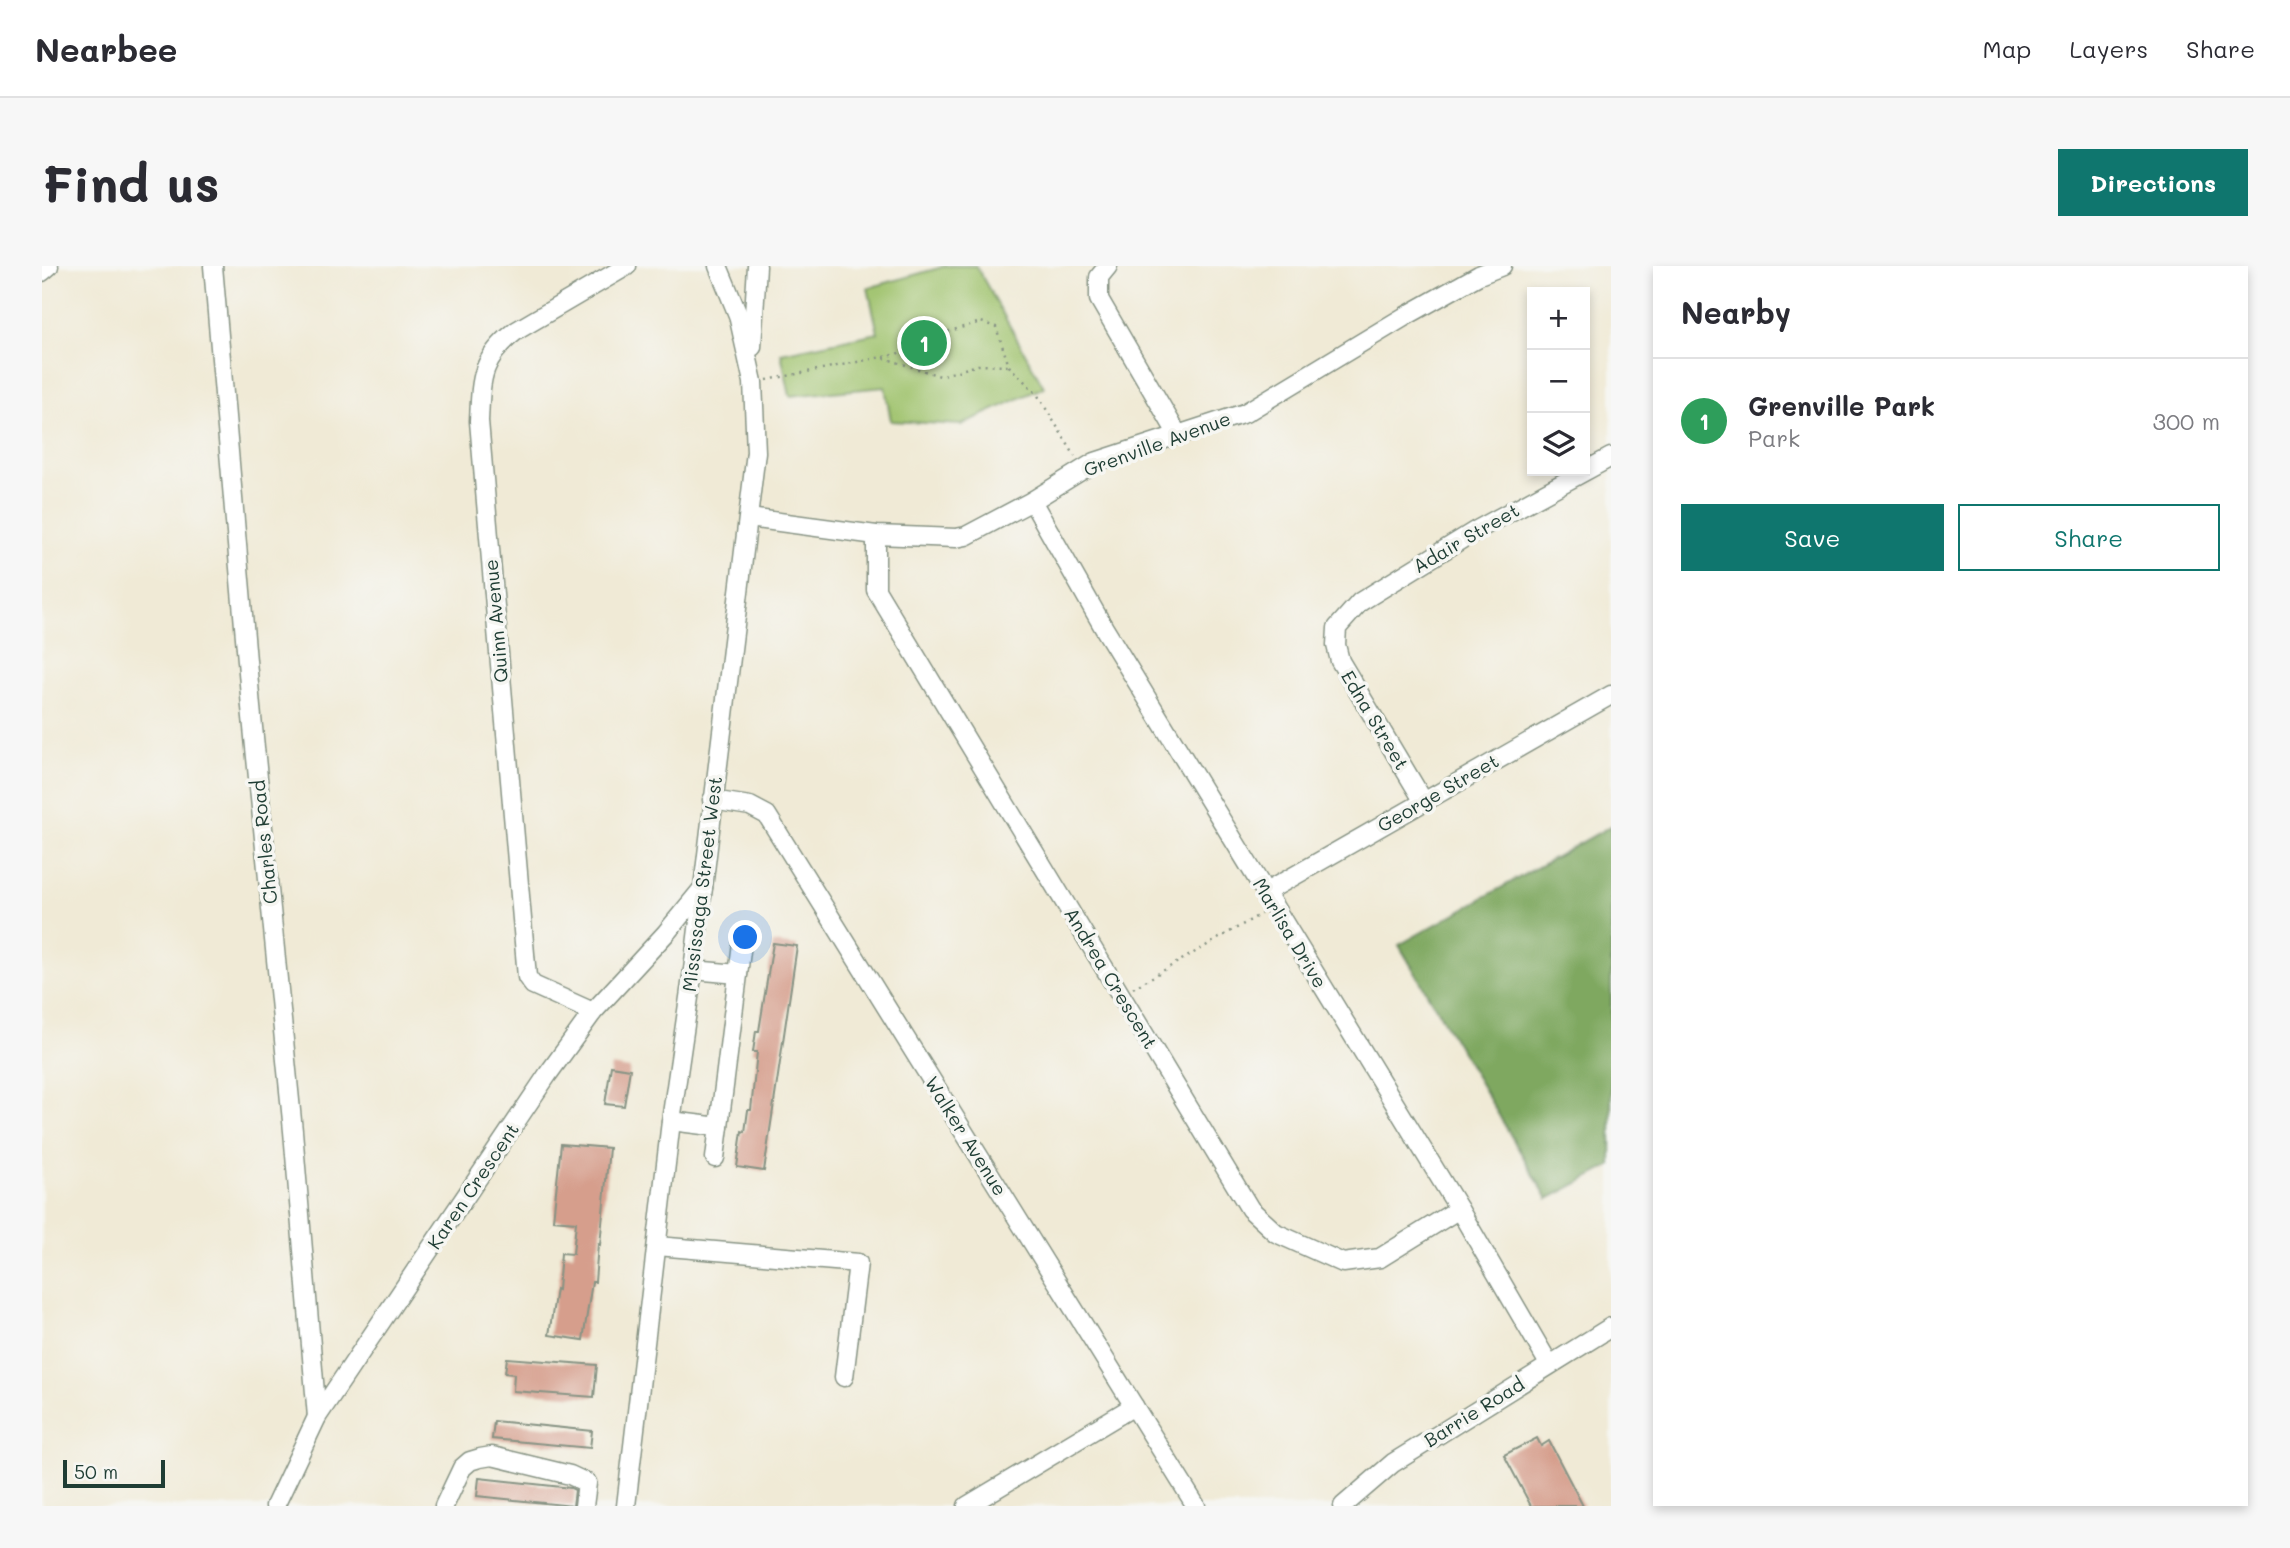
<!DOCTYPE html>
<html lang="en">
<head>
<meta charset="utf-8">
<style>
  :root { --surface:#fff; --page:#f7f7f7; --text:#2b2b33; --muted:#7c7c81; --line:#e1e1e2; --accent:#0f766e }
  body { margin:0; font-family:Mali,sans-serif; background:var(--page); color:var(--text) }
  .controls { position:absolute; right:21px; top:21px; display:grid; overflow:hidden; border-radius:0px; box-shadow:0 4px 10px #0003 }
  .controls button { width:63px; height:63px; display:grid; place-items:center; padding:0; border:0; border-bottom:2px solid var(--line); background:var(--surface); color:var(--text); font:35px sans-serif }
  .scale { position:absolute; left:21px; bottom:18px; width:102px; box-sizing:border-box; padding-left:7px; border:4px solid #1f3d34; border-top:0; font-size:19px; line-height:24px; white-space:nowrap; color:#1f3d34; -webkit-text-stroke:5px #f6f6f2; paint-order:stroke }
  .you { position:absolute; left:704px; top:672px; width:24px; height:24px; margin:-18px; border:5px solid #fff; border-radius:50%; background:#1a73e8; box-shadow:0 0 0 10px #1a73e833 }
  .badge { display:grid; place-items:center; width:46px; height:46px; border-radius:50%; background:var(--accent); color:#fff; font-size:23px; font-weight:700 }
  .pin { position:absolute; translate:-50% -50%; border:4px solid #fff; box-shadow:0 2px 7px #0006 }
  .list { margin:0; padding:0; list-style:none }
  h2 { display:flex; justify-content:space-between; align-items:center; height:91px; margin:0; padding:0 28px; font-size:30px }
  h2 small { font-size:23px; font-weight:400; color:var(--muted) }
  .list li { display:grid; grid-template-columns:46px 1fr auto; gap:21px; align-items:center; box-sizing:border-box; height:126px; padding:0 28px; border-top:2px solid var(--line) }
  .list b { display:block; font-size:26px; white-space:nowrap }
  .list p { margin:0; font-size:23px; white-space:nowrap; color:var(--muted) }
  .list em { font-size:23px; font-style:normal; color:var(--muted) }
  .actions { display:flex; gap:14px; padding:21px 28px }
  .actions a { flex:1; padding:16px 0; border:2px solid var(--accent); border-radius:0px; text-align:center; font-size:24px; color:var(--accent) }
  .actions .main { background:var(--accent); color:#fff }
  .icon { flex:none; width:38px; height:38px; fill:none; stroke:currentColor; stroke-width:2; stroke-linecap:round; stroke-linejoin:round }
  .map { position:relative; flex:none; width:1569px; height:1240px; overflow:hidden; border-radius:0px }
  header { display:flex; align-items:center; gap:42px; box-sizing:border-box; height:98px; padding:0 35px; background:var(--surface); border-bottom:2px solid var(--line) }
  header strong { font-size:33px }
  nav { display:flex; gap:38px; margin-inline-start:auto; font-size:24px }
  .intro { display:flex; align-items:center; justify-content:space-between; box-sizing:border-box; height:168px; padding:0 42px }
  h1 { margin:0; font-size:49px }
  .button { padding:18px 32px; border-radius:0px; background:var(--accent); color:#fff; font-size:24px; font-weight:700 }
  main { display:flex; gap:42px; padding:0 42px }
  aside { flex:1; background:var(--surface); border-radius:0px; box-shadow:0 4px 10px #0003 }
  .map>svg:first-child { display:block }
  .green { fill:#9fc26c; stroke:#5f8050; stroke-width:2 }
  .forest { fill:#7fa860; stroke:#4f724a; stroke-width:2 }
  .building { fill:#d69e8c }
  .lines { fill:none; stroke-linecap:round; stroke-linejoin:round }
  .minor-casing { stroke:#889485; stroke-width:21 }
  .path { stroke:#889485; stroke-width:2.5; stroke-dasharray:2 5; stroke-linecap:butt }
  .minor { stroke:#fff; stroke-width:18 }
  .labels { text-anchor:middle; stroke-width:7; stroke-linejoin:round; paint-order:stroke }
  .street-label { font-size:19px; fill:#1f3d34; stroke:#f6f6f2 }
</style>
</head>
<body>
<header>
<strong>Nearbee</strong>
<nav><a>Map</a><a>Layers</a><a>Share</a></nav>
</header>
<div class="intro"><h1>Find us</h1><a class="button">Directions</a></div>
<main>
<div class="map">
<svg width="1569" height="1240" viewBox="0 0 1569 1240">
  <rect width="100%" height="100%" fill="#f6f6f2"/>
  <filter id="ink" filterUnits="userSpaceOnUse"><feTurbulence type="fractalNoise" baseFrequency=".0143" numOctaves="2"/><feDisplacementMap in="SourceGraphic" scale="14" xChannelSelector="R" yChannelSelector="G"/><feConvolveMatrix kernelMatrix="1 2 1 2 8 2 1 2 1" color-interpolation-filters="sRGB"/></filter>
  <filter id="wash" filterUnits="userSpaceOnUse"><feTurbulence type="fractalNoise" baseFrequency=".00686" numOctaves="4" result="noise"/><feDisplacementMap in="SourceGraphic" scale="28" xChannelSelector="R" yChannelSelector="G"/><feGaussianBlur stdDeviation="1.57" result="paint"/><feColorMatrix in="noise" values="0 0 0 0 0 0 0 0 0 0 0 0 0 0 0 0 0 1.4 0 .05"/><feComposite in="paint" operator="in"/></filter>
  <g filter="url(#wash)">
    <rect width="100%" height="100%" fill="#f0ead6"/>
    <path class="green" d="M904 0H934L1002 121 919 159 849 155 843 121 748 130 739 87 836 67 826 22Z"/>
    <path class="forest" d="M1569 560V900L1506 933 1357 679Z"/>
    <g id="blocks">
      <g class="building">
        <path d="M731 677 755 680 722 905 695 901 700 865 703 866 706 844H709L715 786H711L714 765H717Z"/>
        <path d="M569 800 588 803 582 840 563 838Z"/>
        <path d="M519 878 567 882 558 979 556 978 553 1016H550L541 1074 507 1069 514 1023 516 1024 519 987 531 988 534 956 511 954Z"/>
        <path d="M465 1092 555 1099 552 1131 471 1125 472 1108 463 1107Z"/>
        <path d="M452 1155 550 1165 548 1182 450 1173Z"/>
        <path d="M1495 1172 1499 1180 1507 1175 1541 1240H1489L1462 1189Z"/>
        <path d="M437 1212 529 1222 533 1224 531 1240 435 1230Z"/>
      </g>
    </g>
  </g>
  <g filter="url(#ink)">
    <use href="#blocks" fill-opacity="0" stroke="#889485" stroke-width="2"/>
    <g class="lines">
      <g class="minor-casing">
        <g id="minor">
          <path d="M171 0 209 441 251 865 275 1151"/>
          <path d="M1066 0 1057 11V33L1136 169"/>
          <path d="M0 6 7 0"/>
          <path d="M710 81 715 0"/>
          <path d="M990 235 1062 362 1417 943 1507 1098"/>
          <path d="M707 252 834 269 914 272 924 270 990 235 1053 196 1203 147 1362 51 1437 9 1460 0"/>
          <path d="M834 269V324L1208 943 1234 967 1301 997 1338 992 1417 943"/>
          <path d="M670 534 708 540 725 549 1154 1240"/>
          <path d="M1382 536 1298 395 1294 379 1295 362 1318 336 1433 265 1569 191"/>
          <path d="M1224 626 1569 429"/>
          <path d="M651 704 696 708"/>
          <path d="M551 746 491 719 485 711 437 155C439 113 438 93 474 65L585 0"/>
          <path d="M629 855 677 861"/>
          <path d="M673 892 701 669"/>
          <path d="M615 980 816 997 802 1111"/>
          <path d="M233 1240 275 1151 506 808 551 746 624 667 661 622"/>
          <path d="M402 1240 420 1202 428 1195 438 1192 450 1190 528 1209 545 1217 542 1240"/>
          <path d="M584 1240 629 855 651 704 714 186 711 116 696 49 676 0"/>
          <path d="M925 1240 1092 1140"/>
          <path d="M1301 1240 1351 1197 1569 1061"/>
        </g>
      </g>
      <g class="path">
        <path d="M842 92 898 110 936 99 967 100"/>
        <path d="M725 114 855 88 879 73 939 56 954 61 967 100 995 128 1033 190"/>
        <path d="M1091 722 1219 648"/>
      </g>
      <use href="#minor" class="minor"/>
    </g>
  </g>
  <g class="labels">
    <g class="street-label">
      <text transform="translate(1115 178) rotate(-20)" y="7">Grenville Avenue</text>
      <text transform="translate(1424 272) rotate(-30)" y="7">Adair Street</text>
      <text transform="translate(454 355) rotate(-95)" y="7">Quinn Avenue</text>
      <text transform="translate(1333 454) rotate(59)" y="7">Edna Street</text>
      <text transform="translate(1396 527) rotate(-30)" y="7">George Street</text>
      <text transform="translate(222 576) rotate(-96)" y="7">Charles Road</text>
      <text transform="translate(660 618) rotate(-83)" y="7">Mississaga Street West</text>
      <text transform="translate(1248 667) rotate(59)" y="7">Marlisa Drive</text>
      <text transform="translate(1069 712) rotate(59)" y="7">Andrea Crescent</text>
      <text transform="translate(924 870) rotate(58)" y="7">Walker Avenue</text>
      <text transform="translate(431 920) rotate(-56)" y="7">Karen Crescent</text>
      <text transform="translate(1432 1146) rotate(-32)" y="7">Barrie Road</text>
    </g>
  </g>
</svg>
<div class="controls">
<button>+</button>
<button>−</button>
<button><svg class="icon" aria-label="layers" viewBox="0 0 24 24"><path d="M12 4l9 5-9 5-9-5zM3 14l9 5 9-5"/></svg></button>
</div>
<div class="scale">50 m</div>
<div class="you"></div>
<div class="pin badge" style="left:882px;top:77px;background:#2e9e5b">1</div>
</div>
<aside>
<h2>Nearby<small></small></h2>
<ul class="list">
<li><span class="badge" style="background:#2e9e5b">1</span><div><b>Grenville Park</b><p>Park</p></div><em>300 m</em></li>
</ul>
<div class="actions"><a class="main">Save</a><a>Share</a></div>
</aside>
</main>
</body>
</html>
